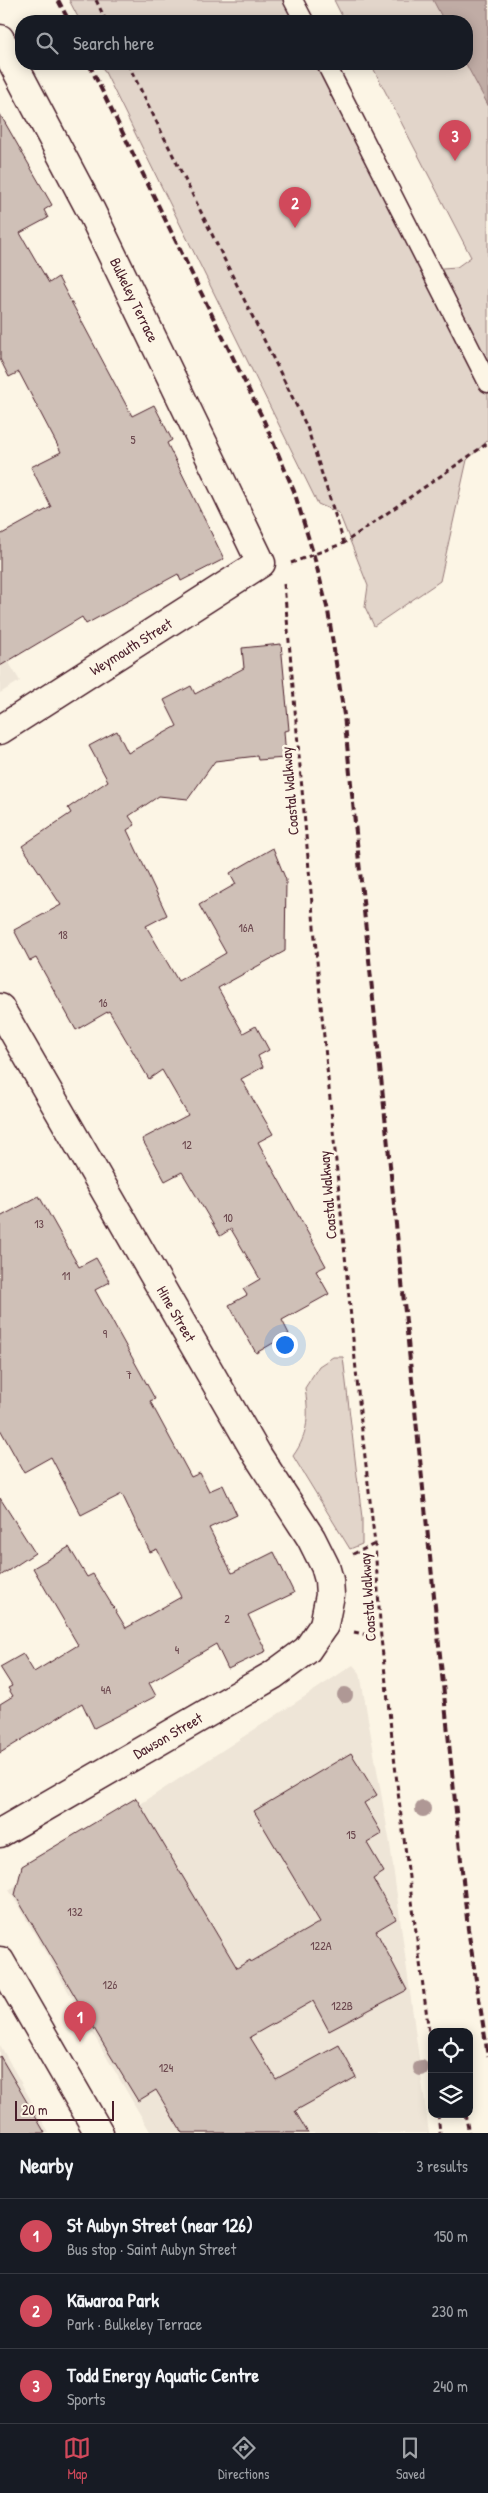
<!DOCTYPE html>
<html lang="en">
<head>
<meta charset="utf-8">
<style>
  :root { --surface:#171b24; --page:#20242c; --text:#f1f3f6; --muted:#9ea1a6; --line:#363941; --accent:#d1495b }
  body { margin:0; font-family:"Patrick Hand",sans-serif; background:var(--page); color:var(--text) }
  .controls { position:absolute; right:15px; bottom:15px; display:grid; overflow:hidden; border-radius:10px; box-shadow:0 2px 12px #0003 }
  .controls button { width:45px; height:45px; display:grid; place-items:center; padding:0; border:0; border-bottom:1px solid var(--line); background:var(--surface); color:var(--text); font:25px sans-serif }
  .scale { position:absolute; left:15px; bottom:12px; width:99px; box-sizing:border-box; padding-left:5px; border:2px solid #4a1f2b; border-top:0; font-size:14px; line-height:18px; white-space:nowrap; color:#4a1f2b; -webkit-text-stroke:4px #fcf5e5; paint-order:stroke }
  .you { position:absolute; left:284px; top:1344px; width:18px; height:18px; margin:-12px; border:4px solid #fff; border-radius:50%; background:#1a73e8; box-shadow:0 0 0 8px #1a73e833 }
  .badge { display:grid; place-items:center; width:32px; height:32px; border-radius:50%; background:var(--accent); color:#fff; font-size:16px; font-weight:700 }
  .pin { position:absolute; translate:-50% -41px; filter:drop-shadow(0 1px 2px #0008) }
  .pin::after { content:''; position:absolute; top:26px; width:18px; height:15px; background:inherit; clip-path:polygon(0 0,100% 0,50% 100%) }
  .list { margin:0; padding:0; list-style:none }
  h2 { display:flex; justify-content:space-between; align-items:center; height:65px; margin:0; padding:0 20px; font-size:21px }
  h2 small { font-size:16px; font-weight:400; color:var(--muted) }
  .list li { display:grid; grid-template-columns:32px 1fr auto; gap:15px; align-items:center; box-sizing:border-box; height:75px; padding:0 20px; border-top:1px solid var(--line) }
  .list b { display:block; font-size:19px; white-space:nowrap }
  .list p { margin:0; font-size:16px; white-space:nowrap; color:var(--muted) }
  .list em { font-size:16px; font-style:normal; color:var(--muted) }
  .icon { flex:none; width:28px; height:28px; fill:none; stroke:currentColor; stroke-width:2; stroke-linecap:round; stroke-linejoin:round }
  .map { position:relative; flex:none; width:488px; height:2133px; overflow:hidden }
  .search { position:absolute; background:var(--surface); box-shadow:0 2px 12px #0003; left:15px; right:15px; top:15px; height:55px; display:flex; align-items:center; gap:12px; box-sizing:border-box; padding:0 18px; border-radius:20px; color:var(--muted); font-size:19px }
  .sheet { height:290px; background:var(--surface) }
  nav { display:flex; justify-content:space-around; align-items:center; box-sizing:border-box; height:70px; border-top:1px solid var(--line); background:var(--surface); font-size:14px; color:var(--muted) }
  nav a { display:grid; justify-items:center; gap:2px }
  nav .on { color:var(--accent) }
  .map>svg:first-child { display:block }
  .built { fill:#eee5d7 }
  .green { fill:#e2d5ca; stroke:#967a7a }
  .water { fill:#c0aca5; stroke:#917474 }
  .building { fill:#cfc0b7; stroke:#4a1f2b }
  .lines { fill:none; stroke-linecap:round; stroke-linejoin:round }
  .service-casing { stroke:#4a1f2b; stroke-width:21 }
  .minor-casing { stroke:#4a1f2b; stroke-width:31 }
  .tertiary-casing { stroke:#4a1f2b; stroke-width:31 }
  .trunk-casing { stroke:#4a1f2b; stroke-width:31 }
  .path { stroke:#4a1f2b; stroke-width:3; stroke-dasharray:5 4; stroke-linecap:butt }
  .service { stroke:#fcf5e5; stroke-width:18 }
  .minor { stroke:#fcf5e5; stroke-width:28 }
  .tertiary { stroke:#fcf5e5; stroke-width:28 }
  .trunk { stroke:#fcf5e5; stroke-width:28 }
  .rail { stroke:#4a1f2b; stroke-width:4; stroke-dasharray:8 4; stroke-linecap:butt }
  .tree { fill:#af9895 }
  .labels { text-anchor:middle; stroke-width:5; stroke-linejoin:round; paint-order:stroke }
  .number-label { font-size:12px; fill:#6b474e }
  .street-label { font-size:15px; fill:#4a1f2b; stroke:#fcf5e5 }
</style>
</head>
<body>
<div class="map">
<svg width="488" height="2133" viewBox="0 0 488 2133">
  <rect width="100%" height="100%" fill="#fcf5e5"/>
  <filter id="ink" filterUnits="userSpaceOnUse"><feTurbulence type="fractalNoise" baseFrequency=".02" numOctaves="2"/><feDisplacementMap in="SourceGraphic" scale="10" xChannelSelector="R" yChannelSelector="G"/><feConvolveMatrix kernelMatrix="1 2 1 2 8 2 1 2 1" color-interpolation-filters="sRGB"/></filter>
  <g filter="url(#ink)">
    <g class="built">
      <path d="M0 648 20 681 0 693Z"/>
      <path d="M353 1665 360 1673 390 1844 429 2133H151L9 1890Z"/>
      <path d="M0 2045 49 2133H0Z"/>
    </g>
    <g class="green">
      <path d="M69 0H296L307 21H80Z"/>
      <path d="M334 0H488V440L467 460 440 581 374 626 365 607 368 586 339 513 318 504 101 64H327L428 269 457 267 471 257 371 64H467V21H349L346 15 342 16Z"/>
      <path d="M333 1357H343L362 1518V1544L350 1549 293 1456C309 1434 309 1414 305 1388L319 1366Z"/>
    </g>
    <path class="water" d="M433 0H488V105L466 64 467 21H444Z"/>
    <g class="building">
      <path d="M0 114 52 205 44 210 48 218 20 233 49 283 58 277 132 416 154 405 172 440 167 443 224 559 181 581 178 574 86 624 82 617 0 666V535L51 507 31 467 61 452 19 372 9 377 0 359Z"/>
      <path d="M281 644 289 730 284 731 286 758 258 760 257 756 215 761 188 799 159 796 129 816 135 825 127 830 167 915 146 926 178 981 226 953 199 905 236 884 230 873 273 848 286 880 285 951 218 988 243 1033 256 1026 269 1050 258 1056 263 1067 241 1079 273 1134 258 1142 326 1266 316 1271 329 1294 282 1320 289 1334 256 1353 229 1305 247 1295 243 1289 260 1279 231 1229 220 1236 182 1172 165 1181 142 1139 188 1115 162 1070 149 1079 109 1011 76 1030 36 958 30 961 14 930 61 905 22 846 71 813 68 808 108 781 89 746 117 731 128 753 177 726 164 700 191 686 195 694 244 668 242 648Z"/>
      <path d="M39 1196 79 1267 96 1258 110 1282 95 1290 155 1399 150 1401 191 1477 200 1473 209 1491 223 1485 237 1515 209 1528 232 1573 274 1552 294 1593 248 1615 266 1651 228 1669 216 1644 149 1683 156 1696 94 1728 82 1703 0 1753V1704L13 1696 8 1688 12 1686 0 1667 23 1654 34 1672 78 1645 33 1568 69 1547 87 1577 93 1574 126 1628 181 1597 157 1549 150 1552 122 1494 81 1515 51 1457 24 1472 0 1429V1217Z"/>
      <path d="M0 1498 35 1553 0 1576Z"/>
      <path d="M351 1753 377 1795 364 1803 382 1834 367 1843 384 1872 373 1879 396 1919 376 1931 407 1990 329 2031 313 2001 250 2037 276 2079 339 2045 356 2077 295 2111 308 2133H182L156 2090 138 2101 101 2040 15 1895 22 1866 136 1798 237 1968 250 1960 251 1962 320 1922 254 1811Z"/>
      <path d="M0 2056 45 2133H0Z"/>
    </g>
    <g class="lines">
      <g class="service-casing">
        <g id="service">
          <path d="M293 0 304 21"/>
          <path d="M326 64 488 383"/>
        </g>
      </g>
      <g class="minor-casing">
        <g id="minor">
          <path d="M0 39 91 211 261 563 0 730"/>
          <path d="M0 1008 258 1456 311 1538 325 1566 329 1580 330 1595 324 1625"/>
        </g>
      </g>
      <g class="tertiary-casing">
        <path id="tertiary" d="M0 1833 273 1675 307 1650 324 1625"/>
      </g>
      <g class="trunk-casing">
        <path id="trunk" d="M0 1961 99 2133"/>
      </g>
      <g class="path">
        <path d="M96 0 106 21"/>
        <path d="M128 64 307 427 344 543"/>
        <path d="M291 563 344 543 488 443"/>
        <path d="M284 584 320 995 361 1422 375 1544 381 1638 398 1792 432 2056"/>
        <path d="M353 1554 375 1544"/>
        <path d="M354 1632 381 1638"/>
        <path d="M438 2114 440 2133"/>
        <path d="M465 2114 469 2133"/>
      </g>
      <use href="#service" class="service"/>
      <use href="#minor" class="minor"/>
      <use href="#tertiary" class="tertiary"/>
      <use href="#trunk" class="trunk"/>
      <g class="rail">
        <path d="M58 0 69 21"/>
        <path d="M89 64 264 421 294 491 314 556 328 611 344 715 468 1929 488 2056"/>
      </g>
    </g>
    <g class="tree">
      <circle cx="345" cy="1695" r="8"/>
      <circle cx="423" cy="1809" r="8"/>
      <circle cx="421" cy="2068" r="8"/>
    </g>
  </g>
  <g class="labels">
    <g class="number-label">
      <text x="133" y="444">5</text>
      <text x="246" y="932">16A</text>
      <text x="63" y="939">18</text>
      <text x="103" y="1007">16</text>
      <text x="187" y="1149">12</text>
      <text x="228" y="1222">10</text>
      <text x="39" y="1228">13</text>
      <text x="66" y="1280">11</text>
      <text x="105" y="1338">9</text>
      <text x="129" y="1379">7</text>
      <text x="227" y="1623">2</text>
      <text x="177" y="1654">4</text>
      <text x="106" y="1694">4A</text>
      <text x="351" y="1839">15</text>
      <text x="75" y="1916">132</text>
      <text x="321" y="1950">122A</text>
      <text x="110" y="1989">126</text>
      <text x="342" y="2010">122B</text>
      <text x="166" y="2072">124</text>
    </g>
    <g class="street-label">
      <text transform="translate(134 300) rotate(64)" y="5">Bulkeley Terrace</text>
      <text transform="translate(131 647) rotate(-32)" y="5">Weymouth Street</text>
      <text transform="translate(290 791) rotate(-95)" y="5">Coastal Walkway</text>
      <text transform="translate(328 1195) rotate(-95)" y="5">Coastal Walkway</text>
      <text transform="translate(176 1314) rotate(60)" y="5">Hine Street</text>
      <text transform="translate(368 1597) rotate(-94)" y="5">Coastal Walkway</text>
      <text transform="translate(168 1736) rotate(-30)" y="5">Dawson Street</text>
    </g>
  </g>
</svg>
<div class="controls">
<button><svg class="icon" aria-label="locate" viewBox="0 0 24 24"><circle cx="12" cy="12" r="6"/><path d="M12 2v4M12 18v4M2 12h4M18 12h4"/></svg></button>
<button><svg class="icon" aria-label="layers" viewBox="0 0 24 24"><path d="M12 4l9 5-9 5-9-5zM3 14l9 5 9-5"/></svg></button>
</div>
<div class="scale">20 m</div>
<div class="you"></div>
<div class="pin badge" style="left:80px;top:2042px">1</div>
<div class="pin badge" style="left:295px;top:228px">2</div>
<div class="pin badge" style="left:455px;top:161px">3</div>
<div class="search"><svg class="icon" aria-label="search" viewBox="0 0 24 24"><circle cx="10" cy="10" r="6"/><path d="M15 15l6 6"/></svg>Search here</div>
</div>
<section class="sheet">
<h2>Nearby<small>3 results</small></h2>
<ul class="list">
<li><span class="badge">1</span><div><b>St Aubyn Street (near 126)</b><p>Bus stop · Saint Aubyn Street</p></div><em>150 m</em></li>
<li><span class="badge">2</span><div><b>Kāwaroa Park</b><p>Park · Bulkeley Terrace</p></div><em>230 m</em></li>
<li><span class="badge">3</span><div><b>Todd Energy Aquatic Centre</b><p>Sports</p></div><em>240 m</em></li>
</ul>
</section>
<nav>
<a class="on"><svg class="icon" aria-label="map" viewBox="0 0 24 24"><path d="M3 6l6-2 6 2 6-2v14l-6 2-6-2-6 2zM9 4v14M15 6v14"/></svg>Map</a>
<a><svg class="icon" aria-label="directions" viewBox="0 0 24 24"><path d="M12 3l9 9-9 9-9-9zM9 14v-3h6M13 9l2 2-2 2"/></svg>Directions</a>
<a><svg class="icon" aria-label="saved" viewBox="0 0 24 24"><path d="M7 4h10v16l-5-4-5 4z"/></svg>Saved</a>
</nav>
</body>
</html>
